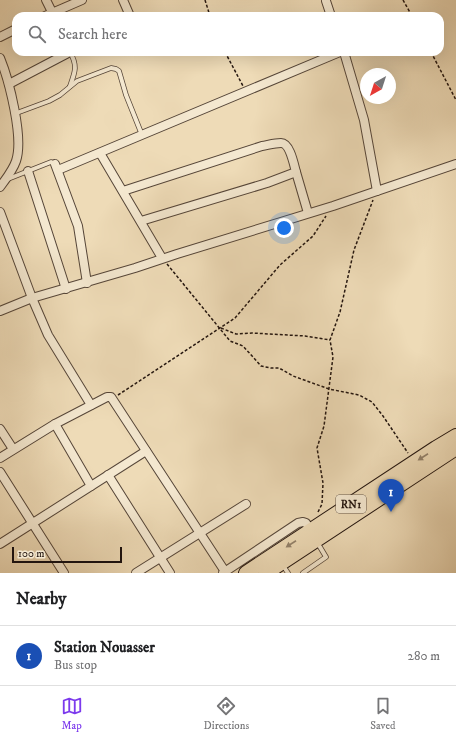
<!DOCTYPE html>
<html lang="en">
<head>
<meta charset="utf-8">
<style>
  :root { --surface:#fff; --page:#f6f6f6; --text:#202124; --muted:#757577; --line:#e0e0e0; --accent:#7c3aed }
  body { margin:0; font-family:"IM FELL DW Pica",serif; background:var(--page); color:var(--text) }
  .compass { position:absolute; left:360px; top:68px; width:36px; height:36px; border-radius:50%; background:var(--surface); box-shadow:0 4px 16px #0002; rotate:219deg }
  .scale { position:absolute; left:12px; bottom:10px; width:110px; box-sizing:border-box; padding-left:4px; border:2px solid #23150f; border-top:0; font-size:11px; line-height:14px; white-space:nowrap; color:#23150f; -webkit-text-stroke:3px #f4e8d0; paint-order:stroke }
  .you { position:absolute; left:284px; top:228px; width:14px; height:14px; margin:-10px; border:3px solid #fff; border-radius:50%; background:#1a73e8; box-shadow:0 0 0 6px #1a73e833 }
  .badge { display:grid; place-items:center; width:26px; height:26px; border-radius:50%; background:var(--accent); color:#fff; font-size:13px; font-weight:700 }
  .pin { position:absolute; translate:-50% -33px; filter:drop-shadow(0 1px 2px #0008) }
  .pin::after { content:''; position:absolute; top:21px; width:14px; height:12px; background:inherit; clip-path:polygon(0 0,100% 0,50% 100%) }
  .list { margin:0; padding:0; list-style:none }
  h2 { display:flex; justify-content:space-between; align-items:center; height:52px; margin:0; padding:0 16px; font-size:17px }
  h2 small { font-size:13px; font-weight:400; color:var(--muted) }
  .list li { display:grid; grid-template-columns:26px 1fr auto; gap:12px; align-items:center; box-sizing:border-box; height:60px; padding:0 16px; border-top:1px solid var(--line) }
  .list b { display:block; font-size:15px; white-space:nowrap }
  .list p { margin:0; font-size:13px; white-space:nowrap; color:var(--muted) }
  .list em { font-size:13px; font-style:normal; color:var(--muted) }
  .icon { flex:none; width:22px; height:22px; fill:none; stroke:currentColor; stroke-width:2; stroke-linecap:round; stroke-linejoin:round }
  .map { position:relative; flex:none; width:456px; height:573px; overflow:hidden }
  .search { position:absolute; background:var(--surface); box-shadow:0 4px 16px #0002; left:12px; right:12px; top:12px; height:44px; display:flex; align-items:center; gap:10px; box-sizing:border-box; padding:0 14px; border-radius:12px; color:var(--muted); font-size:15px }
  .sheet { height:112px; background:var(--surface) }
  nav { display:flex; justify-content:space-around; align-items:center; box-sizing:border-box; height:56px; border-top:1px solid var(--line); background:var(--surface); font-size:11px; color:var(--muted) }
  nav a { display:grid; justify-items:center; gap:2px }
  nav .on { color:var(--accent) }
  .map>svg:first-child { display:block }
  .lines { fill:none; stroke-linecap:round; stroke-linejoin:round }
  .lane-casing { stroke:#564639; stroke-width:5.5 }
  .street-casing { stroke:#564639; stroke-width:10 }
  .highway-casing { stroke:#23150f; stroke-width:16 }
  .path { stroke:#23150f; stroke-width:1.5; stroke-dasharray:3 2; stroke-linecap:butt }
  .lane { stroke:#f4e8d0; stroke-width:4 }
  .street { stroke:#f4e8d0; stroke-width:8 }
  .highway { stroke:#eedbb7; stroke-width:14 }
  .oneway { fill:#93826b }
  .labels { text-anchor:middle; stroke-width:3.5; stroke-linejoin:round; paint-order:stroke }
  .shield { fill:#f4e8d0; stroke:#625449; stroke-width:1 }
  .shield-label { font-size:11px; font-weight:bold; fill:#23150f }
</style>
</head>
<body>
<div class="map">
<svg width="456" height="573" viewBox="0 0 456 573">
  <rect width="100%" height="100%" fill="#eedbb7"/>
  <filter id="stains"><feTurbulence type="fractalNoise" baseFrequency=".005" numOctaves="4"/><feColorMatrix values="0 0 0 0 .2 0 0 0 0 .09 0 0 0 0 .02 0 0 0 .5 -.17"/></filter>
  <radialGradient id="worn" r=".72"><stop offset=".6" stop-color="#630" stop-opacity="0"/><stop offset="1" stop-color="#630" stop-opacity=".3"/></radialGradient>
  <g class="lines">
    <g class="lane-casing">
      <g id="lane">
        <path d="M70 86C75 72 78 66 70 52"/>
        <path d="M14 114 49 101 60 95 77 81 111 68 116 69 119 71 126 95 142 135"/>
        <path d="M8 179 51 162 55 164"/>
        <path d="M282 564 288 573"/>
        <path d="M303 573 326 557 317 542"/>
      </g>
    </g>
    <g class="street-casing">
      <g id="street">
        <path d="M46 0 54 16"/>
        <path d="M123 0 130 16"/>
        <path d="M326 1 331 16"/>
        <path d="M45 16 82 0"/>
        <path d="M0 37 16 29"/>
        <path d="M344 52 364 120 377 191"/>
        <path d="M0 58C9 80 24 138 16 161 13 170 6 179 0 187"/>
        <path d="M9 84 70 52"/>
        <path d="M100 153 162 258"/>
        <path d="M55 164 78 226 87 283"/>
        <path d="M58 170 340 52"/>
        <path d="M28 171 66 289"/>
        <path d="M296 172 308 213"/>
        <path d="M123 191 262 146C268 145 275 143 281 143 290 143 294 165 296 172L267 183 141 221"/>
        <path d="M0 212 32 298 48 335 91 405"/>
        <path d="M0 311 32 298 135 268 177 254 333 206 456 164"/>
        <path d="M55 424 91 486"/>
        <path d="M0 429 13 449"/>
        <path d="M0 458 55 424 107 397H111L226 573"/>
        <path d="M0 472 64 573"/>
        <path d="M108 475 170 573"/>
        <path d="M0 544 146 451"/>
        <path d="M136 573 246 504"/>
        <path d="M223 573 298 523 303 522 306 523 311 531"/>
      </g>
    </g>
    <g class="highway-casing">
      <g id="highway">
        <path d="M246 573 436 448 456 436"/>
        <path d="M266 573 456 448"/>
      </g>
    </g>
    <g class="path">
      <path d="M205 0 210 16"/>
      <path d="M403 0 412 16"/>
      <path d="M225 52 243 86"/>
      <path d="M431 52 456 100"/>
      <path d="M167 264 230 341 243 346 261 366 271 368H279L293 376 329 389 359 395 372 402 383 416 408 453"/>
      <path d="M221 328 236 334 252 333 305 336 330 340"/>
      <path d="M118 395 235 318 280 265 313 236 326 216"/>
      <path d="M318 512 322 504 323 483 317 448 324 426 333 357 330 340 340 312 354 250 373 200"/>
    </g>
    <use href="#lane" class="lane"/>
    <use href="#street" class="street"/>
    <use href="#highway" class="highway"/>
  </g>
  <defs><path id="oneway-solid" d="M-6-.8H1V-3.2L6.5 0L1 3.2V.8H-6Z"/></defs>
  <g class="oneway">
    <use href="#oneway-solid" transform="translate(423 457) rotate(147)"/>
    <use href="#oneway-solid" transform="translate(291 544) rotate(147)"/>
  </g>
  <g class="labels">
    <rect class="shield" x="336" y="495" width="30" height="18" rx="3"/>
    <g class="shield-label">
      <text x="351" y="508">RN1</text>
    </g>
  </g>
  <rect width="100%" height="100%" filter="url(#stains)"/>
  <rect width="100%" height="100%" fill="url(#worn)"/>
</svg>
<svg class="compass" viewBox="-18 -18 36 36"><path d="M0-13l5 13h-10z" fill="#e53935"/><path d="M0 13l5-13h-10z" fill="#757577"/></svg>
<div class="scale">100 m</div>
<div class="you"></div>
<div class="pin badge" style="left:391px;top:512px;background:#1a4fb4">1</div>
<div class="search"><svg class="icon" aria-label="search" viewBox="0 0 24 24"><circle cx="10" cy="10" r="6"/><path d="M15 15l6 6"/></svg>Search here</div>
</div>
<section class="sheet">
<h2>Nearby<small></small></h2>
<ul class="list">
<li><span class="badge" style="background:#1a4fb4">1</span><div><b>Station Nouasser</b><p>Bus stop</p></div><em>280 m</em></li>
</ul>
</section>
<nav>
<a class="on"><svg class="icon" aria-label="map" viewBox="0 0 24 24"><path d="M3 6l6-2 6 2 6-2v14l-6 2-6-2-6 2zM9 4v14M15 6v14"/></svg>Map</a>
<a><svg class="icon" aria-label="directions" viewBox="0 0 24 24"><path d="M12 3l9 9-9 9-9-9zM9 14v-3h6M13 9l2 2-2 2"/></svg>Directions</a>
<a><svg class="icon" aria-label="saved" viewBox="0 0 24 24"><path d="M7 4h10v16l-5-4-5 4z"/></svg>Saved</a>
</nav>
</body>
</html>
